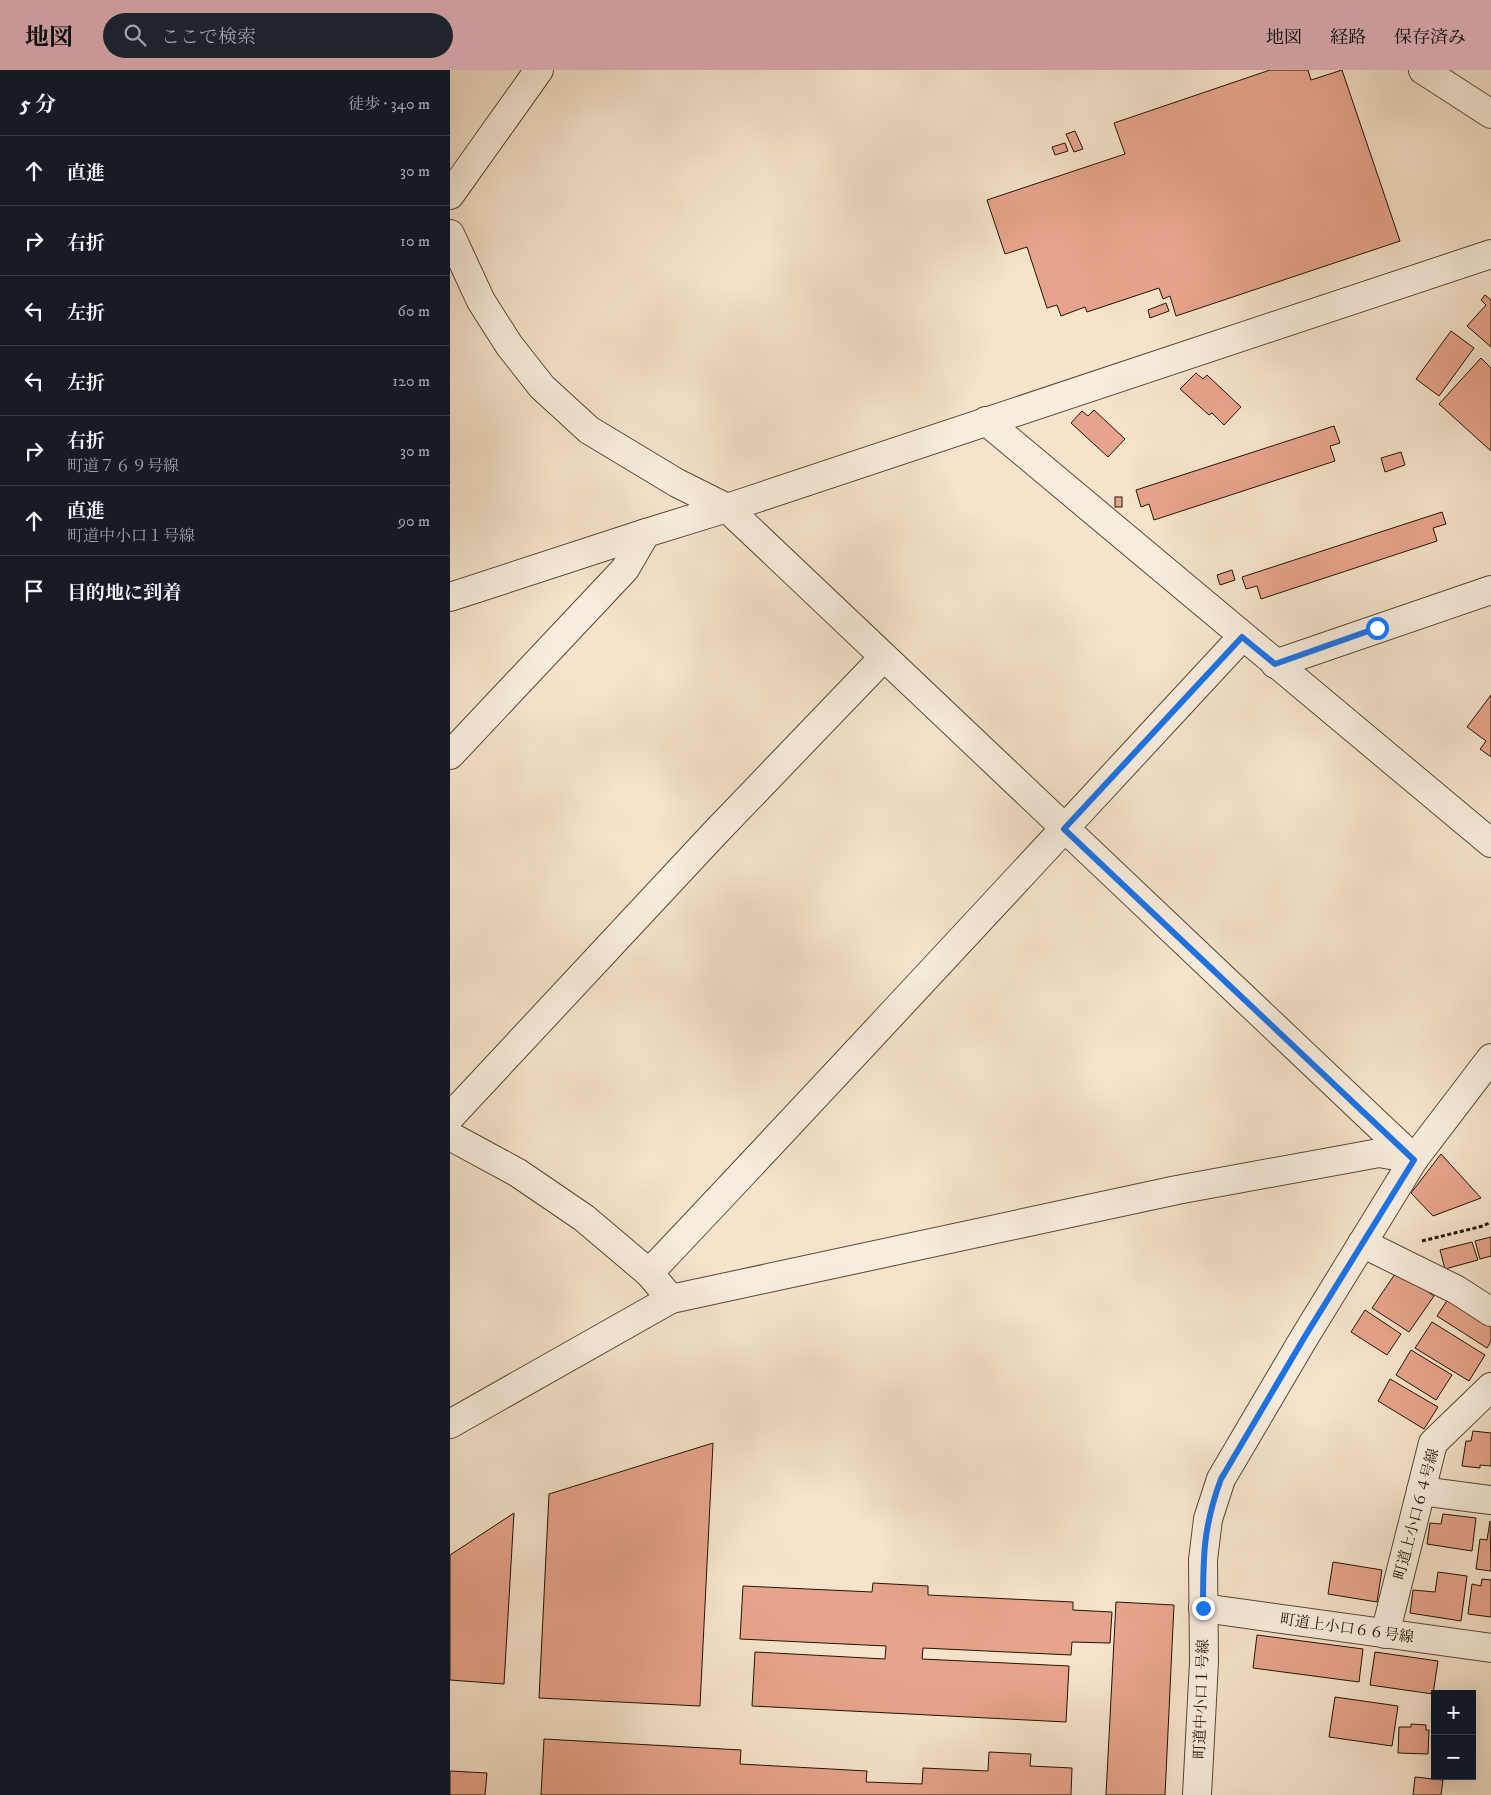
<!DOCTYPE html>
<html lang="ja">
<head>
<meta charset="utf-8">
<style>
  :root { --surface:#171b24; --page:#20242c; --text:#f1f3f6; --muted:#9ea1a6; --line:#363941; --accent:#c59692 }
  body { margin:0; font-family:"IM FELL DW Pica","Noto Serif JP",serif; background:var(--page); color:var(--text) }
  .controls { position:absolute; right:15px; bottom:15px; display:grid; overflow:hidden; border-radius:0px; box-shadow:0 5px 20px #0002 }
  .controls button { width:45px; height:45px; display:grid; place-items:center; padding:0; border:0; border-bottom:1px solid var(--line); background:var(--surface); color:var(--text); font:25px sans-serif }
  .stop { position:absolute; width:15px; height:15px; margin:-11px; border:4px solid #1a73e8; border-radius:50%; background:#fff }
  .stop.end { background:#1a73e8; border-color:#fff; box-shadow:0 1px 5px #0008 }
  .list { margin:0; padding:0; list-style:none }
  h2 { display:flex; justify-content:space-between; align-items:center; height:65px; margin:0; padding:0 20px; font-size:21px }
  h2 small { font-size:16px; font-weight:400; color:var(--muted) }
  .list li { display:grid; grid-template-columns:32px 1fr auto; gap:15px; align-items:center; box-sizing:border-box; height:70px; padding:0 20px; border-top:1px solid var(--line) }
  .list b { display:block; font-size:19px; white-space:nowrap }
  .list p { margin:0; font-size:16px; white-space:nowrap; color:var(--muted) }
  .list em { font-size:16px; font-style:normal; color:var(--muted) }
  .icon { flex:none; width:28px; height:28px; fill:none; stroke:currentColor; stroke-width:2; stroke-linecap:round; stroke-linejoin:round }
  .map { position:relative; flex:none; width:1041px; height:1725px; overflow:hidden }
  header { display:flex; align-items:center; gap:30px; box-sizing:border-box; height:70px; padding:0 25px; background:var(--accent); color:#111 }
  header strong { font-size:24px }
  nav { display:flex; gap:28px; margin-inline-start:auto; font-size:18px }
  .search { width:350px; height:45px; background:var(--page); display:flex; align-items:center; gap:12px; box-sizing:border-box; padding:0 18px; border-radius:28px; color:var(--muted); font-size:19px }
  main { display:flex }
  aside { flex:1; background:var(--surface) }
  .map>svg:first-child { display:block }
  .building { fill:#e7a48c; stroke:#231402 }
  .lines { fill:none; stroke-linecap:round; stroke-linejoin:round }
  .minor-casing { stroke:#584834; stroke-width:30 }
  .path { stroke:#231402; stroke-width:3; stroke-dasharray:4 2.5; stroke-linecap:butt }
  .minor { stroke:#f8eddd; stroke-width:28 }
  .route { stroke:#1a73e8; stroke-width:6 }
  .labels { text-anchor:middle; stroke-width:5; stroke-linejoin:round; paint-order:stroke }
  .street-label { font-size:15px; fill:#231402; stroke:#f8eddd }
</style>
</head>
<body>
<header>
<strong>地図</strong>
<div class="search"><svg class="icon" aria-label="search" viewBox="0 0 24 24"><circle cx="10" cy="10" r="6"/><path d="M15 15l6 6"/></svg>ここで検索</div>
<nav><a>地図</a><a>経路</a><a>保存済み</a></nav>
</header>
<main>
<aside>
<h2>5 分<small>徒歩 · 340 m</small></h2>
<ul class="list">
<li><svg class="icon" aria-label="ahead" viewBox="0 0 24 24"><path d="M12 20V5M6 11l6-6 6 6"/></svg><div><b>直進</b></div><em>30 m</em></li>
<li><svg class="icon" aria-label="right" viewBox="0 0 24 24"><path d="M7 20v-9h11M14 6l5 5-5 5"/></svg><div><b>右折</b></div><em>10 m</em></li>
<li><svg class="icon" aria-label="left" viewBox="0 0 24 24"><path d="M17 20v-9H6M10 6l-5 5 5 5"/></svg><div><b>左折</b></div><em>60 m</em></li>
<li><svg class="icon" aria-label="left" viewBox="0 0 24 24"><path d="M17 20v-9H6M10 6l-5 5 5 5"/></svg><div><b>左折</b></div><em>120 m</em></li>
<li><svg class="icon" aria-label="right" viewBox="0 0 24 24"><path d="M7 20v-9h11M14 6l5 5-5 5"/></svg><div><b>右折</b><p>町道７６９号線</p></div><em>30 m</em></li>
<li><svg class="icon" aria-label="ahead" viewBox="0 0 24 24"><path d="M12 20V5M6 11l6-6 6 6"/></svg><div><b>直進</b><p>町道中小口１号線</p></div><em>90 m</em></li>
<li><svg class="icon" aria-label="arrive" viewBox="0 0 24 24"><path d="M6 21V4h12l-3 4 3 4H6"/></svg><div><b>目的地に到着</b></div></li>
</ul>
</aside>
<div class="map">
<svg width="1041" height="1725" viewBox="0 0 1041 1725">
  <rect width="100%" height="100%" fill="#f5e3cb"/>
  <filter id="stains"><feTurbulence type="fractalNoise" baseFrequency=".004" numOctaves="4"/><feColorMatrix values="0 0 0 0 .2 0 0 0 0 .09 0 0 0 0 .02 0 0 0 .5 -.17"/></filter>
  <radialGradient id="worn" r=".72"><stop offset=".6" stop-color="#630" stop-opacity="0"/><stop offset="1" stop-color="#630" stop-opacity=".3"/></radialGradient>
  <g class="building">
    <path d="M820 0H858L861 10 892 0 950 171 726 246 720 226 713 229 709 218 637 242 635 237 611 246 607 235 597 238 577 177 555 184 537 130 675 84 664 53Z"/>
    <path d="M625 61 633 79 624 82 616 64Z"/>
    <path d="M615 73 618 81 605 85 602 77Z"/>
    <path d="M1035 225 1041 230V277L1017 256 1036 235 1031 230Z"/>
    <path d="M716 233 719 241 700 248 698 240Z"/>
    <path d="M1001 261 1024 278 989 326 966 309Z"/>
    <path d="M1031 288 1041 298V381L989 334Z"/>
    <path d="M746 303 753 309 757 305 791 337 774 355 762 343 759 345 730 319Z"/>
    <path d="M644 340 675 369 658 387 621 353 632 341 638 346Z"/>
    <path d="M884 356 890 373 880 376 885 391 704 450 699 434 691 437 686 420Z"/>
    <path d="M951 382 955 395 935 402 931 388Z"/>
    <rect x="665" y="427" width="7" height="10"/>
    <path d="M992 442 996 454 983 458 987 471 811 529 807 516 796 519 792 507Z"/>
    <path d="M782 500 785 510 770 515 767 505Z"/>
    <path d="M1041 625V687L1030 679 1036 671 1017 657Z"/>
    <path d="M991 1084 1031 1128 983 1146 961 1123Z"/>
    <path d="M1041 1167V1186L1030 1189 1025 1171Z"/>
    <path d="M1022 1172 1028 1190 995 1199 990 1180Z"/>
    <path d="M947 1201 984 1226 959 1262 922 1238Z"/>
    <path d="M1000 1226 1041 1253V1271L1037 1278 987 1246Z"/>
    <path d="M915 1240 951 1264 937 1285 901 1262Z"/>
    <path d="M982 1252 1035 1285 1019 1311 965 1278Z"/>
    <path d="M961 1280 1002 1305 986 1330 946 1305Z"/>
    <path d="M940 1309 988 1337 974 1359 928 1331Z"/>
    <path d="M1023 1361 1041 1363V1396L1030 1395V1398L1012 1396 1016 1371H1021Z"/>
    <path d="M263 1373 250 1636 89 1628 99 1424Z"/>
    <path d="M64 1443 54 1614 0 1610V1485Z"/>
    <path d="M993 1444 1026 1448 1022 1481 977 1474 980 1453 991 1454Z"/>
    <path d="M1040 1451 1041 1501 1026 1499 1030 1469 1037 1470Z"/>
    <path d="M883 1492 932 1500 927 1532 878 1524Z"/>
    <path d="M988 1502 1017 1506 1011 1551 960 1543 963 1520 985 1522Z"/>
    <path d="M1032 1509 1041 1510V1547L1018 1544 1022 1514 1031 1516Z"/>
    <path d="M423 1513 478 1516V1525L623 1532V1540L662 1542 660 1573 622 1572 621 1585 473 1578 472 1589 619 1596 616 1652 302 1636 305 1582 435 1589 436 1576 290 1569 293 1516 422 1522Z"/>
    <path d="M666 1532 724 1535 715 1725H656Z"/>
    <path d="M807 1565 913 1579 909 1612 803 1598Z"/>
    <path d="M925 1582 988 1591 983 1624 920 1615Z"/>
    <path d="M885 1627 948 1636 942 1676 879 1667Z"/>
    <path d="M961 1654 976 1655V1660H979L978 1684 948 1683 949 1657H961Z"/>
    <path d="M94 1669 291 1680 290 1694 417 1701 416 1712 472 1714 473 1698 538 1701 539 1682 581 1684 580 1696 622 1698 621 1725H91Z"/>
    <path d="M0 1701 37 1703 35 1725H0Z"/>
    <path d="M965 1707 993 1710 991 1725H963Z"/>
  </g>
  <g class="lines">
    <g class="minor-casing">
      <g id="minor">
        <path d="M973 0 1041 44"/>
        <path d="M0 125 89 0"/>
        <path d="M0 164 31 231 59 275 92 317 139 360 227 413 277 438 964 1089"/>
        <path d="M536 351 1041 773"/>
        <path d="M0 527 196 463 277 438 1041 184"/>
        <path d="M825 594 1041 520"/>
        <path d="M0 685 175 499 196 463"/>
        <path d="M0 1047 264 764 434 587"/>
        <path d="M0 1066 68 1103 134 1148 199 1203C399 992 595 779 792 567"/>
        <path d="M912 1173 1007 1220 1041 1242"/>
        <path d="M199 1203 221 1229 727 1120 929 1083 964 1089"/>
        <path d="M0 1354 221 1229"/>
        <path d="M971 1421 1041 1430"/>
        <path d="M753 1538 1041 1578"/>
        <path d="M935 1564 983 1373 1041 1317"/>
        <path d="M747 1725 754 1592 753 1490 758 1449 771 1409 854 1268 964 1089 1041 988"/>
      </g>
    </g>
    <path class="path" d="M972 1171 1033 1156 1041 1152"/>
    <use href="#minor" class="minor"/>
  </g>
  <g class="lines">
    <path class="route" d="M753 1538C753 1488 753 1457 771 1409L854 1268 964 1090 614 759 792 567 825 594 927 558"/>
  </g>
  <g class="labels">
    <g class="street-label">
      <text transform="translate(966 1444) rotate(-75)" y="5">町道上小口６４号線</text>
      <text transform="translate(897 1558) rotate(8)" y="5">町道上小口６６号線</text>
      <text transform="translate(751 1629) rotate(-88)" y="5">町道中小口１号線</text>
    </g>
  </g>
  <rect width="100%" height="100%" filter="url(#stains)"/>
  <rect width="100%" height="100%" fill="url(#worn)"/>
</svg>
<div class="controls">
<button>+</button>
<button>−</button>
</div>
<div class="stop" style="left:927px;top:558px"></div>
<div class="stop end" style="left:753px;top:1538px"></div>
</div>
</main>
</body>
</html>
